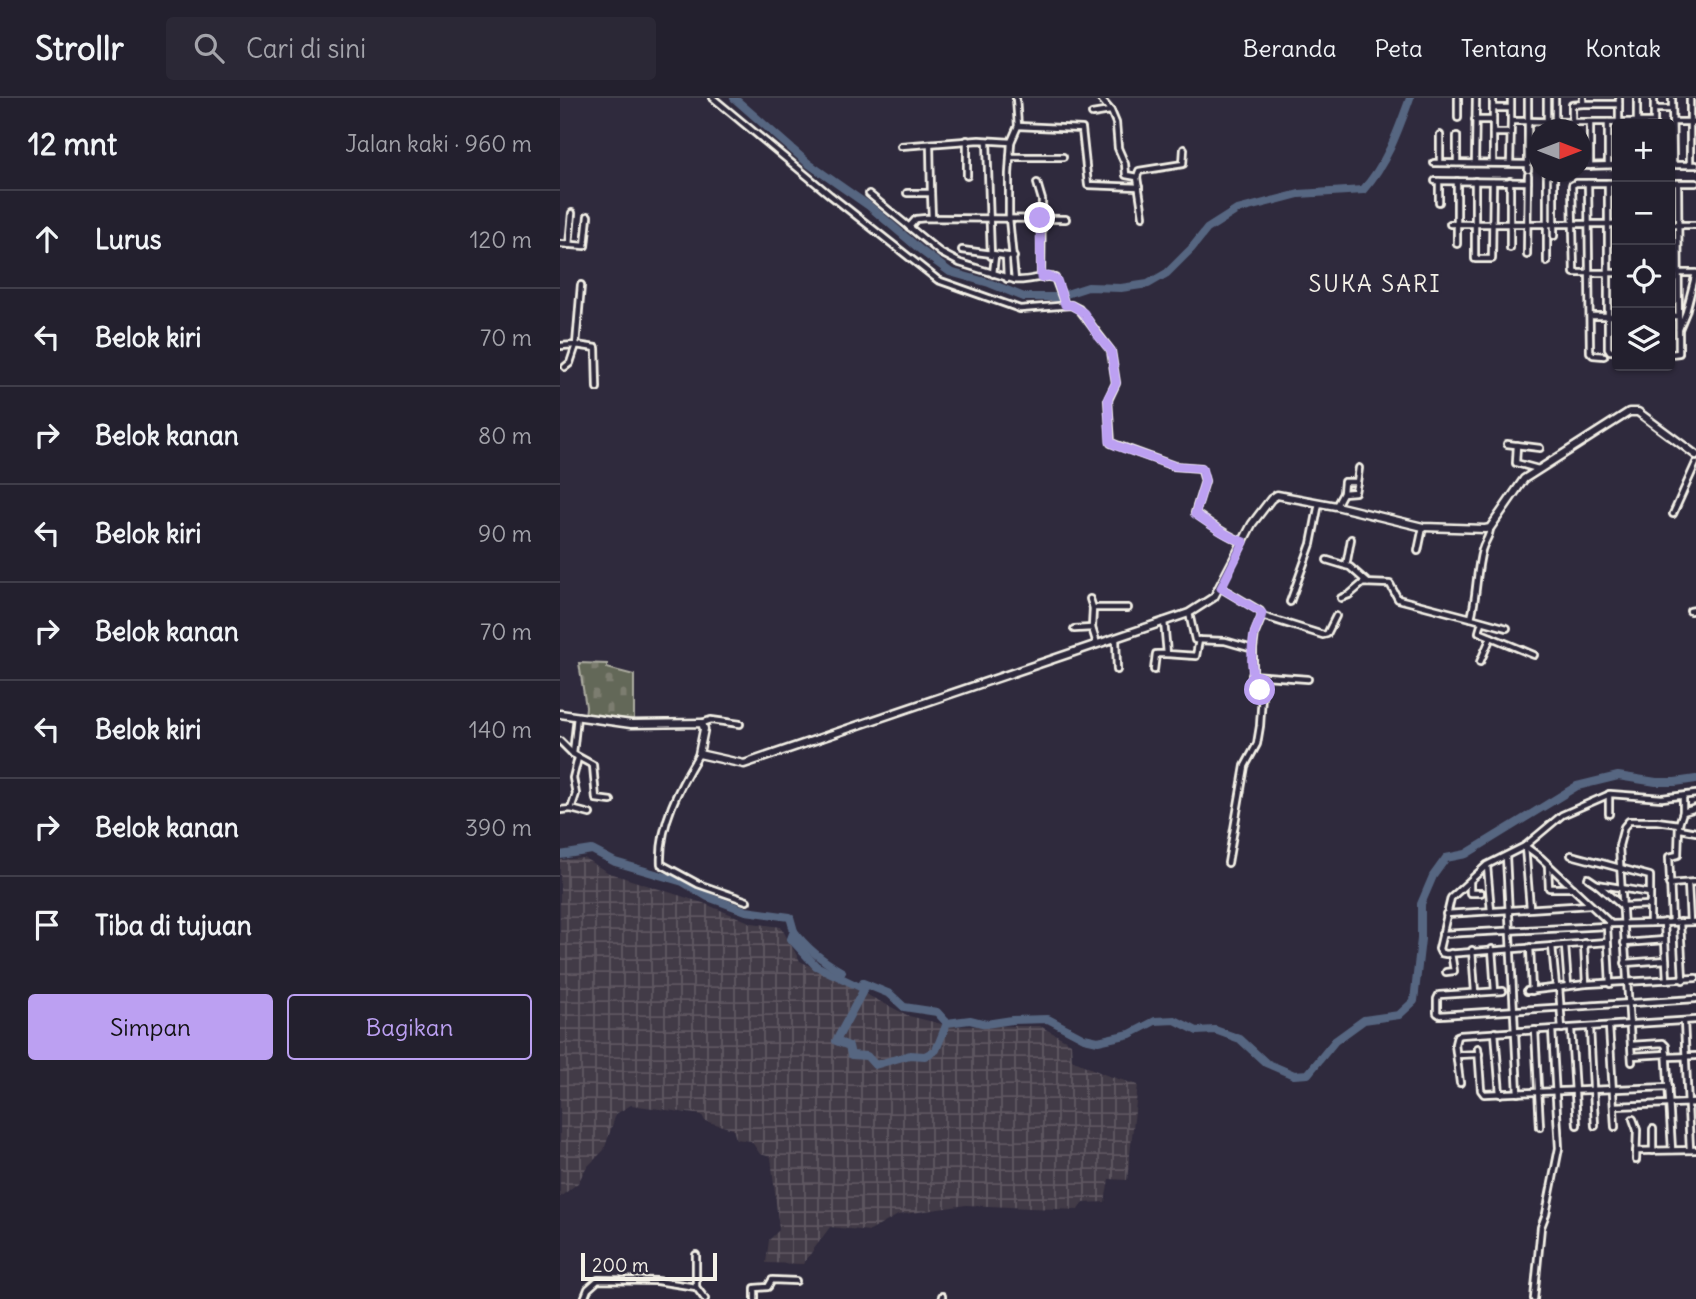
<!DOCTYPE html>
<html lang="id">
<head>
<meta charset="utf-8">
<style>
  :root { --surface:#23202e; --page:#2b2836; --text:#f1f3f6; --muted:#a3a3aa; --line:#403e4a; --accent:#bca0f2 }
  body { margin:0; font-family:Delius,sans-serif; background:var(--page); color:var(--text) }
  .controls { position:absolute; right:21px; top:21px; display:grid; overflow:hidden; border-radius:7px; box-shadow:0 2px 5px #0004 }
  .controls button { width:63px; height:63px; display:grid; place-items:center; padding:0; border:0; border-bottom:2px solid var(--line); background:var(--surface); color:var(--text); font:35px sans-serif }
  .compass { position:absolute; left:968px; top:21px; width:63px; height:63px; border-radius:50%; background:var(--surface); box-shadow:0 2px 5px #0004; rotate:90deg }
  .scale { position:absolute; left:21px; bottom:18px; width:136px; box-sizing:border-box; padding-left:7px; border:4px solid #f4f1e8; border-top:0; font-size:19px; line-height:24px; white-space:nowrap; color:#f4f1e8; -webkit-text-stroke:5px #2f2a3d; paint-order:stroke }
  .stop { position:absolute; width:21px; height:21px; margin:-16px; border:5px solid #bca0f2; border-radius:50%; background:#fff }
  .stop.end { background:#bca0f2; border-color:#fff; box-shadow:0 2px 7px #0008 }
  .list { margin:0; padding:0; list-style:none }
  h2 { display:flex; justify-content:space-between; align-items:center; height:91px; margin:0; padding:0 28px; font-size:30px }
  h2 small { font-size:23px; font-weight:400; color:var(--muted) }
  .list li { display:grid; grid-template-columns:46px 1fr auto; gap:21px; align-items:center; box-sizing:border-box; height:98px; padding:0 28px; border-top:2px solid var(--line) }
  .list b { display:block; font-size:26px; white-space:nowrap }
  .list em { font-size:23px; font-style:normal; color:var(--muted) }
  .actions { display:flex; gap:14px; padding:21px 28px }
  .actions a { flex:1; padding:16px 0; border:2px solid var(--accent); border-radius:7px; text-align:center; font-size:24px; color:var(--accent) }
  .actions .main { background:var(--accent); color:#111 }
  .icon { flex:none; width:38px; height:38px; fill:none; stroke:currentColor; stroke-width:2; stroke-linecap:round; stroke-linejoin:round }
  .map { position:relative; flex:none; width:1136px; height:1201px; overflow:hidden }
  header { display:flex; align-items:center; gap:42px; box-sizing:border-box; height:98px; padding:0 35px; background:var(--surface); border-bottom:2px solid var(--line) }
  header strong { font-size:33px }
  nav { display:flex; gap:38px; margin-inline-start:auto; font-size:24px }
  .search { width:490px; height:63px; background:var(--page); display:flex; align-items:center; gap:18px; box-sizing:border-box; padding:0 24px; border-radius:7px; color:var(--muted); font-size:26px }
  main { display:flex }
  aside { flex:1; background:var(--surface) }
  .map>svg:first-child { display:block }
  .industrial { fill:url(#industrial-grid) }
  .cemetery { fill:url(#cemetery-stones); stroke:#acaca0; stroke-width:2 }
  .lines { fill:none; stroke-linecap:round; stroke-linejoin:round }
  .river { stroke:#576681; stroke-width:8 }
  .minor-casing { stroke:#f4f1e8; stroke-width:10 }
  .tertiary-casing { stroke:#f4f1e8; stroke-width:11 }
  .minor { stroke:#2f2a3d; stroke-width:4.5 }
  .tertiary { stroke:#2f2a3d; stroke-width:6 }
  .route { stroke:#bca0f2; stroke-width:9 }
  .labels { text-anchor:middle; stroke-width:6; stroke-linejoin:round; paint-order:stroke }
  .quarter-label { font-size:23px; letter-spacing:2px; fill:#f4f1e8; stroke:#2f2a3d }
</style>
</head>
<body>
<header>
<strong>Strollr</strong>
<div class="search"><svg class="icon" aria-label="search" viewBox="0 0 24 24"><circle cx="10" cy="10" r="6"/><path d="M15 15l6 6"/></svg>Cari di sini</div>
<nav><a>Beranda</a><a>Peta</a><a>Tentang</a><a>Kontak</a></nav>
</header>
<main>
<aside>
<h2>12 mnt<small>Jalan kaki · 960 m</small></h2>
<ul class="list">
<li><svg class="icon" aria-label="ahead" viewBox="0 0 24 24"><path d="M12 20V5M6 11l6-6 6 6"/></svg><div><b>Lurus</b></div><em>120 m</em></li>
<li><svg class="icon" aria-label="left" viewBox="0 0 24 24"><path d="M17 20v-9H6M10 6l-5 5 5 5"/></svg><div><b>Belok kiri</b></div><em>70 m</em></li>
<li><svg class="icon" aria-label="right" viewBox="0 0 24 24"><path d="M7 20v-9h11M14 6l5 5-5 5"/></svg><div><b>Belok kanan</b></div><em>80 m</em></li>
<li><svg class="icon" aria-label="left" viewBox="0 0 24 24"><path d="M17 20v-9H6M10 6l-5 5 5 5"/></svg><div><b>Belok kiri</b></div><em>90 m</em></li>
<li><svg class="icon" aria-label="right" viewBox="0 0 24 24"><path d="M7 20v-9h11M14 6l5 5-5 5"/></svg><div><b>Belok kanan</b></div><em>70 m</em></li>
<li><svg class="icon" aria-label="left" viewBox="0 0 24 24"><path d="M17 20v-9H6M10 6l-5 5 5 5"/></svg><div><b>Belok kiri</b></div><em>140 m</em></li>
<li><svg class="icon" aria-label="right" viewBox="0 0 24 24"><path d="M7 20v-9h11M14 6l5 5-5 5"/></svg><div><b>Belok kanan</b></div><em>390 m</em></li>
<li><svg class="icon" aria-label="arrive" viewBox="0 0 24 24"><path d="M6 21V4h12l-3 4 3 4H6"/></svg><div><b>Tiba di tujuan</b></div></li>
</ul>
<div class="actions"><a class="main">Simpan</a><a>Bagikan</a></div>
</aside>
<div class="map">
<svg width="1136" height="1201" viewBox="0 0 1136 1201">
  <defs>
    <pattern id="industrial-grid" width="8" height="8" patternUnits="userSpaceOnUse" patternTransform="scale(1.75)"><rect width="8" height="8" fill="#423a46"/><path d="M0 4h8M4 0v8" fill="none" stroke="#5e5761"/></pattern>
    <pattern id="cemetery-stones" width="16" height="16" patternUnits="userSpaceOnUse" patternTransform="scale(1.75)"><rect width="16" height="16" fill="#646758"/><path d="M2 7V4a2 2 0 0 1 4 0v3zM10 15v-3a2 2 0 0 1 4 0v3z" fill="#7b7d70"/></pattern>
  </defs>
  <rect width="100%" height="100%" fill="#2f2a3d"/>
  <filter id="ink" filterUnits="userSpaceOnUse"><feTurbulence type="fractalNoise" baseFrequency=".0143" numOctaves="2"/><feDisplacementMap in="SourceGraphic" scale="14" xChannelSelector="R" yChannelSelector="G"/><feConvolveMatrix kernelMatrix="1 2 1 2 8 2 1 2 1" color-interpolation-filters="sRGB"/></filter>
  <g filter="url(#ink)">
    <path class="industrial" d="M24 760 49 775 143 805 192 825 221 829 240 863 349 918 390 928H480L511 945 512 962 546 977 578 987 567 1082 549 1081 545 1104 522 1105 518 1112 406 1107 338 1117 310 1133 270 1129 243 1166 206 1165 209 1142 219 1132 211 1059 200 1056 191 1043 176 1041 173 1031 145 1023 142 1017 71 1007 56 1016 44 1052 26 1070 18 1085 0 1099V762Z"/>
    <path class="cemetery" d="M19 565 47 566V570L74 577V621L25 618 26 609Z"/>
    <g class="lines">
      <g class="river">
        <path d="M174 0 249 66 309 108 363 154 390 174 429 185 464 199H497L528 189 561 190 588 186 607 175 631 151 647 131 677 112 739 96 803 92C827 65 838 33 850 0"/>
        <path d="M0 757 32 752 55 764 123 784 148 799 186 813 230 819 234 833 231 841 256 868 304 891 276 943 289 948 291 957 307 958 315 967 350 957 365 958 376 952 387 925 410 922 426 926 452 922 488 921 524 940 538 943 570 936 595 923 615 922 637 933 655 932 680 941 706 965 734 977 748 976 775 943 804 922 839 917 854 903 861 841V806L873 778 886 760 906 756 1017 688 1058 678 1096 684H1115L1136 681"/>
        <path d="M234 833C247 851 263 863 282 874"/>
        <path d="M303 885 330 896 344 909 377 914 387 925"/>
      </g>
      <g class="minor-casing">
        <g id="minor">
          <path d="M153 0 270 97 378 182 460 211 511 207 519 211 551 253 556 285 548 302 551 345 614 368 641 370 645 383 635 415C650 426 667 438 683 444"/>
          <path d="M456 0 458 28 451 44 449 76V120L455 182C469 184 482 176 495 180L505 207"/>
          <path d="M540 0 551 13 556 25 558 50 565 66 566 77 577 79 583 118"/>
          <path d="M898 0V20"/>
          <path d="M951 0V23"/>
          <path d="M1023 0V6H1059V0"/>
          <path d="M1077 0V24"/>
          <path d="M1112 0 1113 67"/>
          <path d="M1130 0V67"/>
          <path d="M1059 6V26"/>
          <path d="M933 10H950"/>
          <path d="M1094 11H1112"/>
          <path d="M532 16 550 13"/>
          <path d="M915 22H933"/>
          <path d="M1030 24V68"/>
          <path d="M1048 24V67"/>
          <path d="M1112 24H1136"/>
          <path d="M458 28 522 31 528 87 579 89"/>
          <path d="M987 32V0"/>
          <path d="M995 32V0"/>
          <path d="M1012 32V24H1094V0"/>
          <path d="M933 35H950"/>
          <path d="M407 42V78"/>
          <path d="M427 43 431 158"/>
          <path d="M341 48 419 42 451 44"/>
          <path d="M450 59H503"/>
          <path d="M874 65 968 66"/>
          <path d="M880 65V37"/>
          <path d="M897 65V38"/>
          <path d="M915 65 916 0"/>
          <path d="M933 65V0"/>
          <path d="M950 65 951 23H968V0"/>
          <path d="M1111 67H1136"/>
          <path d="M1020 68 1057 67"/>
          <path d="M968 72V23L1012 24V7L1023 6"/>
          <path d="M577 79 579 73 623 66 624 51"/>
          <path d="M875 83 968 84"/>
          <path d="M879 83V104"/>
          <path d="M897 83V146"/>
          <path d="M915 83V161H932L933 84"/>
          <path d="M950 83V150"/>
          <path d="M477 85 482 102 481 180"/>
          <path d="M1028 85 1030 254 1033 257 1044 258"/>
          <path d="M1048 85V250L1050 253H1057"/>
          <path d="M1057 85H1016L1012 87 1014 175H1057"/>
          <path d="M1110 85H1136"/>
          <path d="M347 95H371L370 47"/>
          <path d="M371 95 372 120"/>
          <path d="M309 96 381 155 400 165 455 182"/>
          <path d="M890 126H1057"/>
          <path d="M1110 127H1136"/>
          <path d="M349 129 356 121 366 120 506 121"/>
          <path d="M994 138V74"/>
          <path d="M0 146 25 148 28 118"/>
          <path d="M9 147 12 115"/>
          <path d="M402 152 454 159"/>
          <path d="M967 157 968 77"/>
          <path d="M446 159 447 181"/>
          <path d="M987 164V74"/>
          <path d="M1110 175H1136"/>
          <path d="M433 176 435 158"/>
          <path d="M1030 218H1057"/>
          <path d="M1110 218H1118"/>
          <path d="M1119 231 1126 214 1136 175"/>
          <path d="M0 248 16 247 21 187"/>
          <path d="M1110 256 1119 255 1118 85"/>
          <path d="M5 269 10 265 16 247 36 250 37 290"/>
          <path d="M947 346 980 350"/>
          <path d="M957 347 956 365 978 371"/>
          <path d="M783 395 795 394 797 384"/>
          <path d="M776 408 783 395 784 384H797L799 370"/>
          <path d="M1113 416 1136 365"/>
          <path d="M858 453 863 429"/>
          <path d="M767 462 790 469 808 485"/>
          <path d="M786 468 791 441"/>
          <path d="M661 490 700 513 702 518 763 537 767 536 776 518"/>
          <path d="M781 500 789 497 803 485 830 486 838 501 911 520C917 497 916 474 922 452 924 444 930 439 930 430"/>
          <path d="M530 501 533 510 532 530"/>
          <path d="M730 504 751 446 759 405"/>
          <path d="M533 510H568"/>
          <path d="M1130 513 1136 512"/>
          <path d="M629 515 635 542 665 543 693 551"/>
          <path d="M911 520 947 530"/>
          <path d="M604 523 607 556 636 558 639 542"/>
          <path d="M514 531 532 530 537 546"/>
          <path d="M931 539 974 557"/>
          <path d="M556 540 557 572"/>
          <path d="M920 564 931 539 919 534 922 524"/>
          <path d="M594 572 596 556H607"/>
          <path d="M692 577 748 581"/>
          <path d="M142 625 151 622 180 626"/>
          <path d="M0 643 13 656 33 667 36 701 51 703"/>
          <path d="M13 656 17 618"/>
          <path d="M139 656C119 689 99 727 101 766L138 786 187 803"/>
          <path d="M18 660 13 680 16 696 11 711 30 716"/>
          <path d="M1049 696V716"/>
          <path d="M0 712 11 711"/>
          <path d="M1123 714 1136 710"/>
          <path d="M1120 731 1136 734"/>
          <path d="M965 748 980 759 1051 826 1136 824"/>
          <path d="M965 749 970 810"/>
          <path d="M1011 757 1090 778V825"/>
          <path d="M946 758 958 995"/>
          <path d="M668 765 685 668 697 646 700 628 702 597 693 581V551L695 535 702 518"/>
          <path d="M927 768 931 813"/>
          <path d="M988 768 989 790H1013"/>
          <path d="M1028 780 1037 786 1090 795"/>
          <path d="M910 784V795H921"/>
          <path d="M1037 786 1062 808 1090 807"/>
          <path d="M1109 786 1136 784"/>
          <path d="M1128 786 1130 824"/>
          <path d="M886 816 1030 807"/>
          <path d="M1104 824 1107 882"/>
          <path d="M1112 824 1109 759 1118 757 1119 726"/>
          <path d="M1120 824 1123 882"/>
          <path d="M1047 828 1050 886"/>
          <path d="M882 836 1047 828 1049 825"/>
          <path d="M1047 844 886 856 881 855 879 851 891 800 927 767 965 748 1002 717 1050 696 1102 700 1136 696"/>
          <path d="M1024 845 1026 886"/>
          <path d="M1064 845 1105 842"/>
          <path d="M992 848 996 889"/>
          <path d="M1005 848 1008 888"/>
          <path d="M970 849 972 893"/>
          <path d="M932 851 935 893"/>
          <path d="M912 852 915 894"/>
          <path d="M1065 865 1106 862"/>
          <path d="M886 874 894 873 891 855"/>
          <path d="M999 889 1002 931"/>
          <path d="M943 893 879 897 877 901V915L880 917 1136 901"/>
          <path d="M967 893 1026 886 1136 880"/>
          <path d="M1124 923 1130 1052"/>
          <path d="M1049 928 1055 1029"/>
          <path d="M1030 930 1035 1028"/>
          <path d="M1011 931 1017 1027"/>
          <path d="M975 932 980 1029"/>
          <path d="M935 934 940 996"/>
          <path d="M1071 947 1103 945 1106 948 1112 1052"/>
          <path d="M918 950 921 992 924 996 1109 989"/>
          <path d="M897 957 919 956"/>
          <path d="M1072 958 1107 956"/>
          <path d="M1107 959 1136 958"/>
          <path d="M1072 964 1059 748 1064 729 1069 723H1097L1119 726 1123 714V698"/>
          <path d="M900 985 895 946 897 938 900 937 1136 922"/>
          <path d="M1054 1008 1136 1005"/>
          <path d="M1073 1021 1077 1032 1076 1062"/>
          <path d="M1093 1031V1053"/>
          <path d="M1076 1053 1136 1052"/>
          <path d="M136 1157V1189L145 1201"/>
          <path d="M24 1201 28 1191 38 1182 97 1183 136 1189"/>
          <path d="M195 1201V1190L208 1189 212 1182 236 1183"/>
          <path d="M382 1201V1198"/>
          <path d="M974 1201 981 1129 986 1116 999 1050 992 932"/>
        </g>
      </g>
      <g class="tertiary-casing">
        <path id="tertiary" d="M0 616 71 626 142 625 144 631 139 656 184 666 629 515 654 499 692 426 711 401 717 397 776 408 863 429 925 431 930 430 964 381 1069 314H1078L1136 357"/>
      </g>
      <use href="#minor" class="minor"/>
      <use href="#tertiary" class="tertiary"/>
    </g>
  </g>
  <g class="lines" filter="url(#ink)">
    <path class="route" d="M480 120 481 180 488 178 497 182 505 207H511L524 215 536 235 551 253 556 285 548 300 550 344 557 348 614 368 642 370 645 383 635 416C652 427 665 438 684 444L661 490 702 515C701 522 696 529 694 537 691 553 689 579 700 592"/>
  </g>
  <g class="labels">
    <g class="quarter-label">
      <text x="815" y="194">SUKA SARI</text>
    </g>
  </g>
</svg>
<div class="controls">
<button>+</button>
<button>−</button>
<button><svg class="icon" aria-label="locate" viewBox="0 0 24 24"><circle cx="12" cy="12" r="6"/><path d="M12 2v4M12 18v4M2 12h4M18 12h4"/></svg></button>
<button><svg class="icon" aria-label="layers" viewBox="0 0 24 24"><path d="M12 4l9 5-9 5-9-5zM3 14l9 5 9-5"/></svg></button>
</div>
<svg class="compass" viewBox="-18 -18 36 36"><path d="M0-13l5 13h-10z" fill="#e53935"/><path d="M0 13l5-13h-10z" fill="#a3a3aa"/></svg>
<div class="scale">200 m</div>
<div class="stop" style="left:700px;top:592px"></div>
<div class="stop end" style="left:480px;top:120px"></div>
</div>
</main>
</body>
</html>
